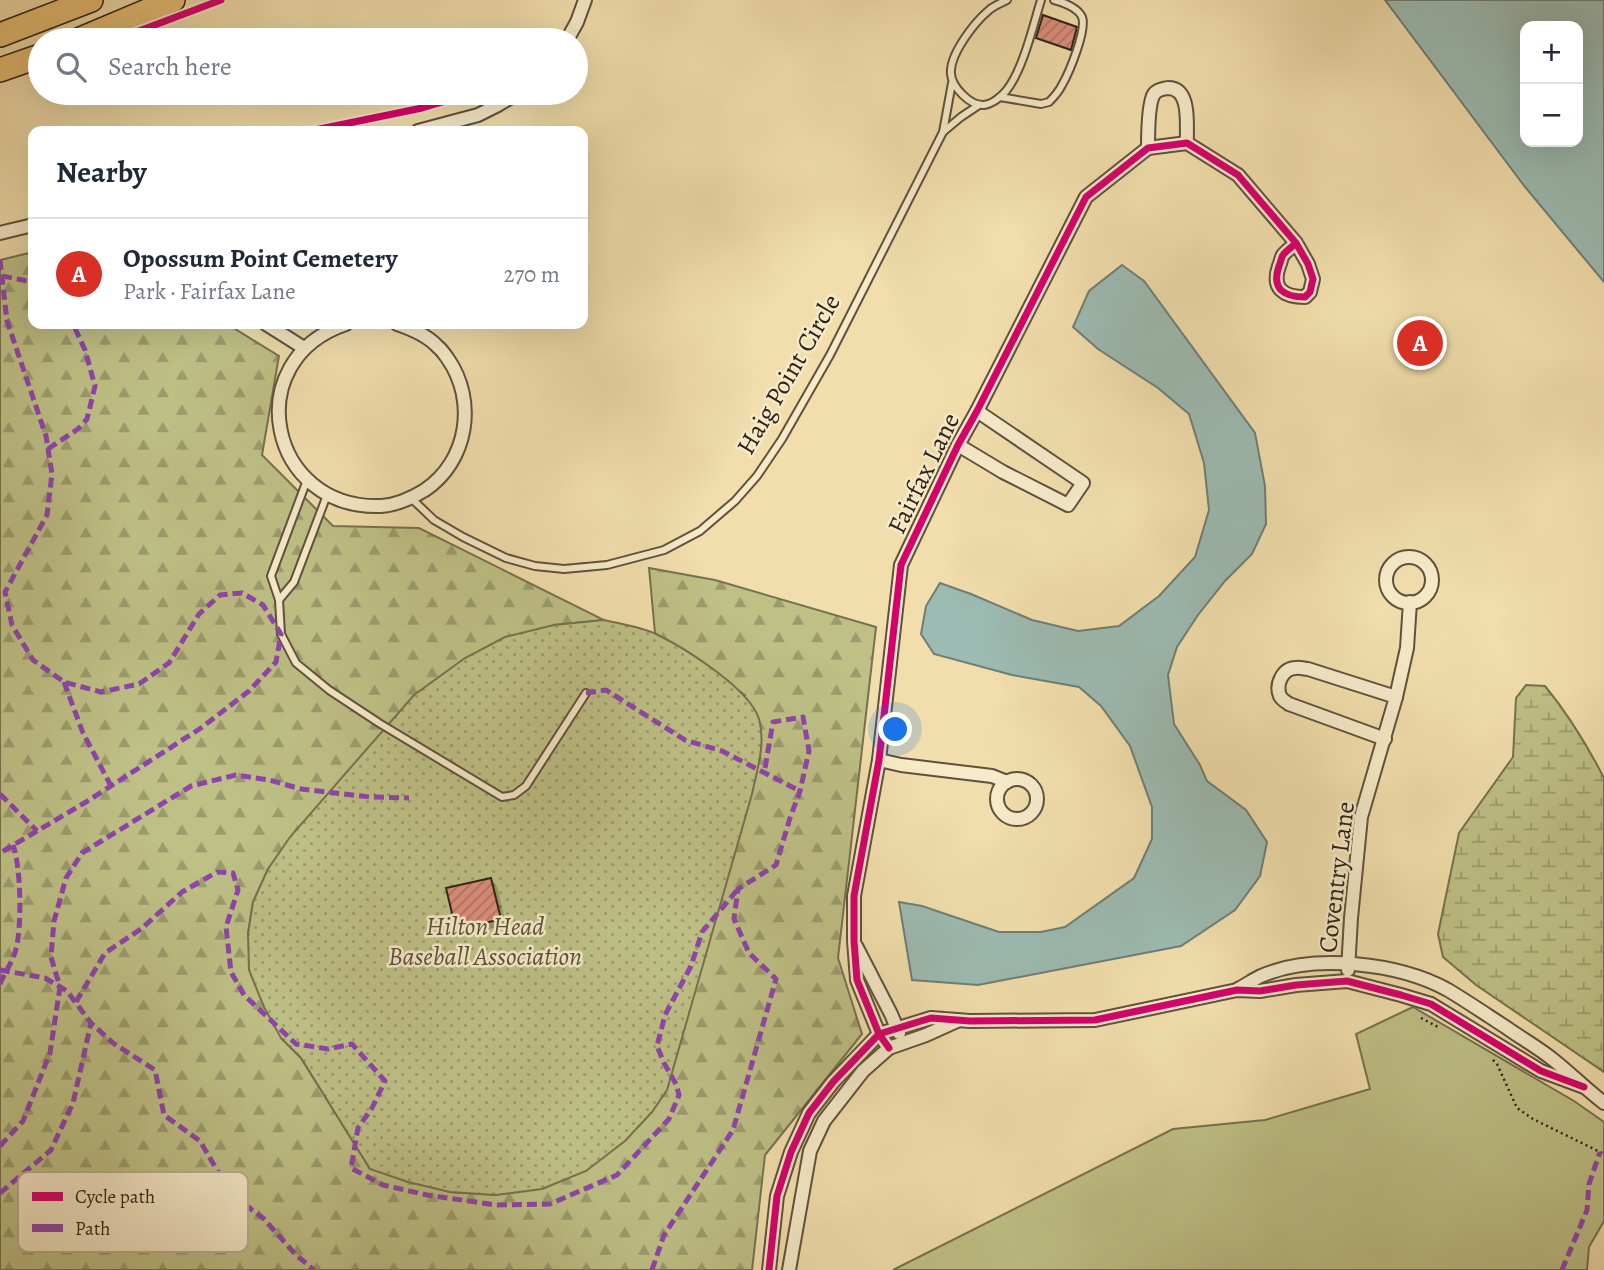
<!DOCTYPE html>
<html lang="en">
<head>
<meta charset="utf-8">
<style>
  :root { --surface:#fff; --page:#f6f6f7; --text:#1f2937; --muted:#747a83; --line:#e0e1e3; --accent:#d93025 }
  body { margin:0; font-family:Alegreya,serif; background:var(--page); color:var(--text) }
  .controls { position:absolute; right:21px; top:21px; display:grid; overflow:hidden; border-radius:14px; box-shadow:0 7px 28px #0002 }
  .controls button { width:63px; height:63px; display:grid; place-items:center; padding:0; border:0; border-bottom:2px solid var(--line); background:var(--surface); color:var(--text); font:35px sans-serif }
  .you { position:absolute; left:896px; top:730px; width:24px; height:24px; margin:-18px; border:5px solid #fff; border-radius:50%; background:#1a73e8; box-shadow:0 0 0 10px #1a73e833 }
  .badge { display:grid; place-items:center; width:46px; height:46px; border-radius:50%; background:var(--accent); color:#fff; font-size:23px; font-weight:700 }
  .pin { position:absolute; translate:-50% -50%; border:4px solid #fff; box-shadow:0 2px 7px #0006 }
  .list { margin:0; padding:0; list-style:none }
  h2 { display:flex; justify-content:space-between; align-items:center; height:91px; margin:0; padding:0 28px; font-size:30px }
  h2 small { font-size:23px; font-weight:400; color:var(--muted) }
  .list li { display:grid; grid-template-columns:46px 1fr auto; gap:21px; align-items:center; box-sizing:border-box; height:112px; padding:0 28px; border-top:2px solid var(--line) }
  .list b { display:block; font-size:26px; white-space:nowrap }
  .list p { margin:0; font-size:23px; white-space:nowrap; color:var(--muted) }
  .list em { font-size:23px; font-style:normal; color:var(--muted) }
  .icon { flex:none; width:38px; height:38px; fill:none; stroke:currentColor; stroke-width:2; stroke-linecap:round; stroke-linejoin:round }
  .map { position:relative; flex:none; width:1604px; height:1270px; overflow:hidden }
  .search { position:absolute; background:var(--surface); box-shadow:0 7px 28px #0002; left:28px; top:28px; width:560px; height:77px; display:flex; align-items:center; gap:18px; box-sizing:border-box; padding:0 24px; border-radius:38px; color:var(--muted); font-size:26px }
  .panel { position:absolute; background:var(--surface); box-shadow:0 7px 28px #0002; left:28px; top:126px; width:560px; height:203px; border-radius:14px }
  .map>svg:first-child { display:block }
  .grass { fill:#bec086; stroke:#76714f; stroke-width:2 }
  .forest { fill:url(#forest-firs); stroke:#76714f; stroke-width:2 }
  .wetland { fill:url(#wetland-marsh); stroke:#76714f; stroke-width:2 }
  .park { fill:url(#park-dots); stroke:#76714f; stroke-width:2 }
  .water { fill:#9cbbb2; stroke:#707e74; stroke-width:2; fill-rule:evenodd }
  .shadow { fill:#0003 }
  .building { fill:url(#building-hatch); stroke:#2f2218; stroke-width:2 }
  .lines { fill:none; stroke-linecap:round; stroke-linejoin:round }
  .lane-casing { stroke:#60513d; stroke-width:10 }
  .street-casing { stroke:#60513d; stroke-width:16 }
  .highway-casing { stroke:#2f2218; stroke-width:26 }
  .path { stroke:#2f2218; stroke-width:2.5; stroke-dasharray:2 3.5; stroke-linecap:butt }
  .lane { stroke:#f6eac9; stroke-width:6 }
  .street { stroke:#f6eac9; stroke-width:12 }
  .highway { stroke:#e8bf76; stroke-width:23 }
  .quiet { stroke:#8e44ad; stroke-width:5; stroke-dasharray:10 5; stroke-linecap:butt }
  .cycleway-casing { stroke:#f6eac9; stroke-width:11 }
  .cycleway { stroke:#d6006c; stroke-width:7 }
  .labels { text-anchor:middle; stroke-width:5; stroke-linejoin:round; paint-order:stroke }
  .street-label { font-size:26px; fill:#2f2218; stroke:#f6eac9 }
  .park-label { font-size:26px; font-style:italic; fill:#5a5139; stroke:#f6eac9 }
  .key { fill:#f6eac9; stroke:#baae94; stroke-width:2 }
  .key-label { font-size:19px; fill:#2f2218 }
</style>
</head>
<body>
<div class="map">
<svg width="1604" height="1270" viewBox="0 0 1604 1270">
  <defs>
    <pattern id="forest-firs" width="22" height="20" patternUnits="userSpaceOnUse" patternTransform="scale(1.75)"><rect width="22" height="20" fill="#bec086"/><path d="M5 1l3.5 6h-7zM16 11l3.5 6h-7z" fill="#9b9c6d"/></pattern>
    <pattern id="wetland-marsh" width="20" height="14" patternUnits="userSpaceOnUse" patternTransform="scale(1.75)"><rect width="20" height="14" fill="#bec086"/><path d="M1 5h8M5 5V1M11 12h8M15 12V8" fill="none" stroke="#9b9c6d"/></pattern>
    <pattern id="park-dots" width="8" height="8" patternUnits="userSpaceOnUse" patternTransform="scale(1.75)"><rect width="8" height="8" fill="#bec086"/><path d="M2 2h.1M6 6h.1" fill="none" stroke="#9b9c6d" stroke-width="1.8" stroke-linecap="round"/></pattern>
    <pattern id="building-hatch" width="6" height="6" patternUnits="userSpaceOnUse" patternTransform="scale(1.75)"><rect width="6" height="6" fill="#dc8e7c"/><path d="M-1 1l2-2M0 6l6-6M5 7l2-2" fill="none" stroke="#b37465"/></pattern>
  </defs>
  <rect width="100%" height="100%" fill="#f1deac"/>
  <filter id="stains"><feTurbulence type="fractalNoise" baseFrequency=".00286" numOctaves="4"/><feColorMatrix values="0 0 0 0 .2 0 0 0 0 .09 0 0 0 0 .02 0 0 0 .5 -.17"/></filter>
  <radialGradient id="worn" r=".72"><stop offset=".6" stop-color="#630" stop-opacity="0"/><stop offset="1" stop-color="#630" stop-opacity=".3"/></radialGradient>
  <path class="grass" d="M1413 1007 1574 1101 1604 1122V1221L1589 1247 1587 1270H893L1173 1129 1265 1120 1370 1089 1356 1034Z"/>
  <path class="forest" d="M33 252V324H227L279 356 262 455 333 526 419 528 604 620 554 625 268 869 253 902 248 934 281 1038 301 1058 370 1169 450 1192 496 1195 745 695 655 633 649 568 715 580 876 627 838 958 862 1034 765 1155 752 1270H0V260Z"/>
  <path class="wetland" d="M1526 685 1545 686C1568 714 1587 745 1604 778V1072L1476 985 1443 957 1438 934 1459 833 1513 757 1516 698Z"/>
  <path class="park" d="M604 620C621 624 641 627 656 634 685 648 750 689 759 719 766 744 757 770 752 794L667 1090 652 1112 625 1141 586 1171 542 1189 496 1195 450 1192 408 1182 370 1169 301 1058 281 1038 264 1007 249 970 248 934 253 902 268 869 290 837 414 695 465 658 505 637 554 625Z"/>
  <g class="water">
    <path d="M1385 0H1604V282L1525 187ZM1525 26H1578V142H1525Z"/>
    <path d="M1122 265 1144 281 1255 433 1265 486 1266 524 1252 554 1225 581 1198 615 1177 647 1168 675 1174 724 1200 765 1207 781 1246 810 1267 842 1260 876 1235 910 1181 946 978 985 912 980 899 902 922 906 999 932H1041L1065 927 1134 878 1152 839V807L1130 746 1101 706 1079 687 1012 675 934 654 921 634 926 606 940 583 971 594 1032 620 1078 631 1119 626 1159 596 1195 557 1209 510 1204 463 1189 414 1158 388 1098 349 1073 327 1089 291Z"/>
  </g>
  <g class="shadow">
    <path d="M1076 28 1080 32 1075 53 1042 41 1038 38Z"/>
    <path d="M491 879 497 886 506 925 464 935 458 929Z"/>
  </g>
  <g class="building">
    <path d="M1043 15 1077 27 1071 50 1036 38Z"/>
    <path d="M491 878 501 919 456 930 446 888Z"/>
  </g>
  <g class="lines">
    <g class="lane-casing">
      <g id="lane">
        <path d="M1007 0C1001 3 993 6 988 11 974 23 949 55 951 74 952 87 970 106 984 105 992 104 1001 97 1006 91 1023 70 1033 26 1041 0"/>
        <path d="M1000 97 1041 104 1049 102C1054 97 1059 91 1062 85 1069 73 1087 30 1082 17 1078 8 1063 2 1054 0"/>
        <path d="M943 132 961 117 979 105"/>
        <path d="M307 480 271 576 279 600 281 634 296 663 329 690 379 723 502 797 514 795 526 786 586 693"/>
        <path d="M411 498 434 520 463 537 506 558 535 566 564 569 607 565 664 550 700 531 735 501 757 476 782 439 830 355 943 132 952 83"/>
        <path d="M279 600 294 582 327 495"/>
      </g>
    </g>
    <g class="street-casing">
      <g id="street">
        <path d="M567 40 577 22 585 0"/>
        <path d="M418 131 478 115 496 106 518 93"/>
        <path d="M1148 148C1148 136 1148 103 1154 94 1158 89 1163 89 1168 88 1192 88 1186 127 1187 143"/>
        <path d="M0 233 33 225"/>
        <path d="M266 324 304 348"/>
        <path d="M346 324C238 360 268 510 381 506 396 505 412 498 425 490 468 461 477 401 448 359 445 355 442 350 438 347 427 335 412 329 397 324"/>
        <path d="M958 445 1003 472 1068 505 1083 483 977 411"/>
        <circle cx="1409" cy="580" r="23"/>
        <path d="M1385 739 1289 704C1285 701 1282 700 1280 696 1275 684 1283 668 1296 668 1300 667 1304 669 1308 669L1396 697"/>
        <path d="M879 760 901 765 992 776 1007 782"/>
        <circle cx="1017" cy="799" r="20"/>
        <path d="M856 946 891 1014 899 1033"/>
        <path d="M1348 970 1351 918 1361 817 1396 697 1407 648 1410 602"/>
        <path d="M1238 989C1246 985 1253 980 1261 976 1314 953 1399 963 1448 990 1468 1002 1487 1015 1507 1028 1521 1038 1537 1047 1551 1058 1569 1072 1586 1089 1604 1103"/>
        <path d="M889 1048 879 1034 857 980 854 941V896L879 760 901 565 958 445 977 411 1086 197 1148 148 1187 143 1238 175 1296 243 1308 264 1313 279 1310 292 1305 297C1284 297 1271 289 1279 266 1281 262 1281 258 1283 255 1286 251 1292 247 1296 243"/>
        <path d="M769 1270 777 1196 791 1152 809 1113 833 1082 879 1034 931 1018 970 1021 1095 1020 1237 990 1260 991 1296 985 1347 981 1401 995 1431 1004 1541 1071 1584 1087"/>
        <path d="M789 1270 810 1151 824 1121 863 1071 889 1048 926 1035 957 1021"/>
      </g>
    </g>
    <g class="highway-casing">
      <g id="highway">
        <path d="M0 35 91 0"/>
        <path d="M78 40 173 0"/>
        <path d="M0 70 40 56"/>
      </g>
    </g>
    <g class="path">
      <path d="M1421 1018 1440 1028"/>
      <path d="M1493 1060 1497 1064 1517 1108 1533 1119 1604 1154"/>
    </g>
    <use href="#lane" class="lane"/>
    <use href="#street" class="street"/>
    <use href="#highway" class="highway"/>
    <g class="quiet">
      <path d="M0 260 7 321 46 436 52 474 47 515 5 592 12 625 33 660 64 682 101 692 139 684 169 663 199 614 220 595 242 593 263 605 281 634 276 662 249 691 201 728 86 802 0 853"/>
      <path d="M2 276 33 282"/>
      <path d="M48 449 78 429 87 419 95 386 85 350 73 324"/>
      <path d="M64 682 83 733 111 786"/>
      <path d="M586 693 606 690 685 740 722 751 800 791"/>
      <path d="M0 794 37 831"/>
      <path d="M0 970 45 978 67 991 91 1023 113 1043 155 1070 164 1115 200 1141 231 1194 263 1218 295 1254 314 1270"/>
      <path d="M0 984C5 972 13 961 16 949 22 927 21 866 13 845"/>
      <path d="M76 1002 105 953 141 929 182 892 217 872 233 873 238 890 226 927 231 972 244 995 296 1044 328 1049 352 1044 385 1081 372 1108 358 1128 351 1168 383 1185 427 1195 496 1205 550 1204 617 1175 669 1119 679 1095 676 1084 664 1063 657 1046 665 1015 691 966 702 932 738 889"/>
      <path d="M0 1146 23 1121 50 1053 60 987 51 957 54 921 66 878 82 853 191 786 236 775 269 780 301 789 370 797 409 798"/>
      <path d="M0 1193 51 1150 73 1103 91 1023"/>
      <path d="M652 1270 664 1235 733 1130 776 979 749 953 734 919 738 889 776 865 790 818 800 791 809 751 803 717 773 722 764 774"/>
      <path d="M1562 1270 1587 1210 1589 1184 1600 1152"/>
    </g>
    <g class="cycleway-casing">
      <g id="cycleway">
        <path d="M115 40 221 0"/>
        <path d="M310 131 422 108 473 93"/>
        <path d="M889 1048 879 1034 857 980 854 941V896L879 760 901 565 958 445 977 411 1086 197 1148 148 1187 143 1238 175 1296 243 1308 264 1313 279 1310 292 1305 297C1284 297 1271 289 1279 266 1281 262 1281 258 1283 255 1286 251 1292 247 1296 243"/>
        <path d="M769 1270 777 1196 791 1152 809 1113 833 1082 879 1034 931 1018 970 1021 1095 1020 1237 990 1260 991 1296 985 1347 981 1401 995 1431 1004 1541 1071 1584 1087"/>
      </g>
    </g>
    <use href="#cycleway" class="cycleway"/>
  </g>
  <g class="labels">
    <g class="street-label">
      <text transform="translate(788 374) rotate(-60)" y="9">Haig Point Circle</text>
      <text transform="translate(923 473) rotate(-64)" y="9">Fairfax Lane</text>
      <text transform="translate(1336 877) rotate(-83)" y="9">Coventry Lane</text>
    </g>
    <g class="park-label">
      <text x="485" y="935">Hilton Head<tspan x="485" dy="30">Baseball Association</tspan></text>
    </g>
  </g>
  <rect x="18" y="1172" width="230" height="80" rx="10" class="key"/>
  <rect x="32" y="1192" width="31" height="9" fill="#d6006c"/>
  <rect x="32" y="1224" width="31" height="8" fill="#8e44ad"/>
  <g class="key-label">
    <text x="75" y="1203">Cycle path</text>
    <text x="75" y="1235">Path</text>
  </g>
  <rect width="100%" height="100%" filter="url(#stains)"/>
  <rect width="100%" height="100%" fill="url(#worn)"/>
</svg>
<div class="controls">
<button>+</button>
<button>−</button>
</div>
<div class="you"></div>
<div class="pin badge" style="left:1420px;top:343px">A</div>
<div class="search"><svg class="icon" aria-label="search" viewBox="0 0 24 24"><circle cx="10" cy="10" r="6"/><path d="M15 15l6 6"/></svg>Search here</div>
<section class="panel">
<h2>Nearby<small></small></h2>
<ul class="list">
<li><span class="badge">A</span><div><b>Opossum Point Cemetery</b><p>Park · Fairfax Lane</p></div><em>270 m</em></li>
</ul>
</section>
</div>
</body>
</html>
